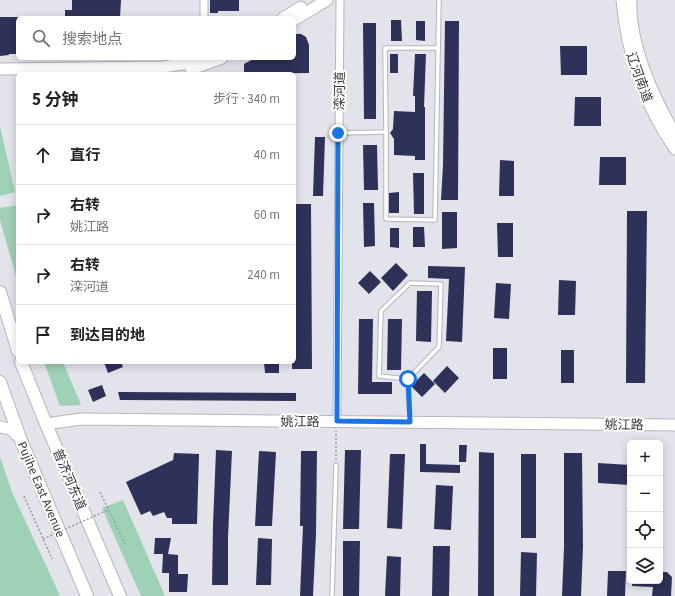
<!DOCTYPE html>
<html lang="zh">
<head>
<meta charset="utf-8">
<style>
  :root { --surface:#fff; --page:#f2f2f2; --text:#222; --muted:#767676; --line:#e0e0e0 }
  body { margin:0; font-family:"Source Sans 3","Noto Sans SC",sans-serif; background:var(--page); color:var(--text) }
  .controls { position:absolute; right:12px; bottom:12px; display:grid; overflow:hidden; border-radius:6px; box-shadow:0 2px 10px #0003 }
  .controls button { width:36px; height:36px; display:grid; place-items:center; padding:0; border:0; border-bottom:1px solid var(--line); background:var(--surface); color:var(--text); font:20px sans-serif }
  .stop { position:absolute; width:12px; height:12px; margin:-9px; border:3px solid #1a73e8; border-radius:50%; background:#fff }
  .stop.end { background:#1a73e8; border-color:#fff; box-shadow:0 1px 4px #0008 }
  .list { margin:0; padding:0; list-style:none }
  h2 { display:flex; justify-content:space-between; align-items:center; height:52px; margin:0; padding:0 16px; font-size:17px }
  h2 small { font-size:13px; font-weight:400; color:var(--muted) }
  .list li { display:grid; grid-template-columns:26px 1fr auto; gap:12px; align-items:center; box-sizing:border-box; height:60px; padding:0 16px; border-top:1px solid var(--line) }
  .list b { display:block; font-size:15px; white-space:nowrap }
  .list p { margin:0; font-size:13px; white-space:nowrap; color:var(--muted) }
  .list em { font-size:13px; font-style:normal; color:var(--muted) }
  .icon { flex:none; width:22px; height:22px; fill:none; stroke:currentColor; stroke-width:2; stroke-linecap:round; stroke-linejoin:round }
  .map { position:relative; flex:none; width:675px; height:596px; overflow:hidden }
  .search { position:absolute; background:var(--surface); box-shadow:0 2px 10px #0003; left:16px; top:16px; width:280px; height:44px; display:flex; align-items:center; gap:10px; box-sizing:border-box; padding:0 14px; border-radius:6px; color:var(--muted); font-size:15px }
  .panel { position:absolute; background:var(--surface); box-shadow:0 2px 10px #0003; left:16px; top:72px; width:280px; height:292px; border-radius:6px }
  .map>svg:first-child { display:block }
  .green { fill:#9ed1b6 }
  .building { fill:#2e3158 }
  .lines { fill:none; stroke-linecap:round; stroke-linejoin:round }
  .lane-casing { stroke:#b5b6be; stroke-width:5.5 }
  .street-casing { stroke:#b5b6be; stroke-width:9 }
  .secondary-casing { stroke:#b5b6be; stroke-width:13 }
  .primary-casing { stroke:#b5b6be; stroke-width:14 }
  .path { stroke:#9b9ca2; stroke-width:1.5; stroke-dasharray:2 2; stroke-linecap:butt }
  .lane { stroke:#fff; stroke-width:3.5 }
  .street { stroke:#fff; stroke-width:7 }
  .secondary { stroke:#fff; stroke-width:11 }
  .primary { stroke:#fff; stroke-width:12 }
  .path-bridge { stroke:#9b9ca2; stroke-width:1.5; stroke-dasharray:2 2; stroke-linecap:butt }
  .route { stroke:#1a73e8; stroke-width:5 }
  .labels { text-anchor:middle; stroke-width:4; stroke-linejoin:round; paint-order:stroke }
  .street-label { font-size:13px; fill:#38393c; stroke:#fff }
</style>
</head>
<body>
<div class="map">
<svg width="675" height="596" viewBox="0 0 675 596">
  <rect width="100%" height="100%" fill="#e2e3eb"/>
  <g class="green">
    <path d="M0 126 15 192 0 196Z"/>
    <path d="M18 205V283L0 220V208Z"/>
    <path d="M44 362H63L81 405 60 406Z"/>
    <path d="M0 457 12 492 60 596H0Z"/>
    <path d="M123 500 165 596H141L102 508Z"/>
  </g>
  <g class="building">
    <path d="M72 0H121L120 18H65V10H72Z"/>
    <path d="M210 0H239V11H218V13H210Z"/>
    <path d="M0 17H18V54H9V55L0 56Z"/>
    <path d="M391 20H401L402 41H391Z"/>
    <path d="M416 21H425V41L416 40Z"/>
    <path d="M445 21H459L458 200H441L443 165Z"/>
    <path d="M363 23H376V119H364Z"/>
    <path d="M294 34H301L306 37 309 45V73L244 74V64L255 58H294Z"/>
    <path d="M560 46H587V75H561Z"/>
    <rect x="390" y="54" width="8" height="19"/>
    <path d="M415 54H426L424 107H425V160H415V156L394 155V139L390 133 393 129 394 111 415 112V96H413Z"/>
    <path d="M575 97H601V126H574Z"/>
    <path d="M315 137H325L323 196H313Z"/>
    <path d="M363 145H377L378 190H364Z"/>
    <path d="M600 157H626V185H599Z"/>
    <path d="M500 160 514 161V196H499Z"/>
    <path d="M413 173H424V214H414Z"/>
    <path d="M399 192V213H389V193Z"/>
    <path d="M363 203H374L375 246 364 247Z"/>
    <path d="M294 204H311L312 369H292V362H294Z"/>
    <path d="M627 211H647L645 383H626Z"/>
    <path d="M442 212H457V248L442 249Z"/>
    <path d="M497 223H513V257H498Z"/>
    <path d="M413 227H424L425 247H413Z"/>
    <path d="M390 228H399V248L390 247Z"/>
    <path d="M396 263 408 275 393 291 381 278Z"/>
    <path d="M428 266 465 267 462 342 446 341 449 279 428 278Z"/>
    <path d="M370 271 381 282 369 294 358 283Z"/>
    <path d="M559 280 576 281 575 315H558Z"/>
    <path d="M496 283 511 284 509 319 494 318Z"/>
    <path d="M417 291H432L431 342 416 341Z"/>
    <path d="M359 319H373L372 382H392V394H358Z"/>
    <path d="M388 319H402L401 370H387Z"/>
    <rect x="493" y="348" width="14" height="31"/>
    <rect x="561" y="350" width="13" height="33"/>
    <path d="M104 362H121L123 367 108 373Z"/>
    <path d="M264 362H279V373H265Z"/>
    <path d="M447 366 459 378 445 393 433 381Z"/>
    <path d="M424 373 435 384 422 397 412 387V385Z"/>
    <path d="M102 385 106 396 93 402 88 390Z"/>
    <path d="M118 392 296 393V401L120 400Z"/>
    <path d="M420 444H426V464L460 465V473L420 472Z"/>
    <path d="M459 445H467L466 462H459Z"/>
    <path d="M216 450 232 451 228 537V585H212L213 525Z"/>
    <path d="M345 450H361L359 529H343Z"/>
    <path d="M259 451 276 452 272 526H255Z"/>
    <path d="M301 451H317L316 534 313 596H300L303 526H300Z"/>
    <path d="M479 452 494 453V596H478Z"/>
    <path d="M174 453 199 454 197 524H172V518H167L164 512 153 516 150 511 141 515 126 482 173 460Z"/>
    <path d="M564 453H582L583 547 581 596H562L564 547Z"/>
    <path d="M390 454H405L402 529 387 528Z"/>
    <rect x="521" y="454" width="15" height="84"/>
    <path d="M598 463 630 465V485L598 483Z"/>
    <path d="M436 485 453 486 451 530 434 529Z"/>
    <path d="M155 538H171L168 554 178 555V574H188L187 592H169V573H162L163 554H154Z"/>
    <path d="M258 538 272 539 271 585H256Z"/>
    <path d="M343 541H360L359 596H343Z"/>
    <path d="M433 546H450L449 596H432Z"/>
    <path d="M521 552 537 553 536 596H520Z"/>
    <path d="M387 556 401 557 400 596H385Z"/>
    <path d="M608 571H626L625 596H607Z"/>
    <path d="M660 572H667L672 577 671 596H652L653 587 632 586V581H660Z"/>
  </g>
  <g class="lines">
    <g class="lane-casing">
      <g id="lane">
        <path d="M386 132V219L435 220 439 0"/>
        <path d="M339 133 386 132 385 48H438"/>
        <path d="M408 379 379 376 381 311 410 283 441 284 439 347 408 379 410 421"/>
        <path d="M332 596 336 465"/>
      </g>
    </g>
    <g class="street-casing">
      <g id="street">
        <path d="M204 0V18"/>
        <path d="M337 421 340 0"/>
      </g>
    </g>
    <g class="secondary-casing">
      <g id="secondary">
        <path d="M622 0C627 55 644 104 675 149"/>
        <path d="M631 0C629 43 653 97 675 134"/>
        <path d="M283 18 301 7"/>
        <path d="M294 20 327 0"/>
        <path d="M0 69 163 67 189 63 201 58"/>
        <path d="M191 69 222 58"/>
        <path d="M46 424 81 419 675 425"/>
        <path d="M0 427 10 429 20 438"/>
      </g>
    </g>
    <g class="primary-casing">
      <g id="primary">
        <path d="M0 292 18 351"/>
        <path d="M21 362 46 424 120 596"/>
        <path d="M0 382 20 438 87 596"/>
      </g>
    </g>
    <g class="path">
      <path d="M336 460V431"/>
      <path d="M100 492 125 544"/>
      <path d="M24 496 52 559"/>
    </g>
    <use href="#lane" class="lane"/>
    <use href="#street" class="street"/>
    <use href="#secondary" class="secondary"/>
    <use href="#primary" class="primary"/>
    <path class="path-bridge" d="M43 539 108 510"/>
  </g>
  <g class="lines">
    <path class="route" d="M338 133 337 421 410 422 408 379"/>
  </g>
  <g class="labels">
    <g class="street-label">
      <text transform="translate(640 77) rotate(70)" y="5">辽河南道</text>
      <text transform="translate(339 91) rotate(-89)" y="5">滦河道</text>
      <text x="300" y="426">姚江路</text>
      <text transform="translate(624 424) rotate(1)" y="5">姚江路</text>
      <text transform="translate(70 479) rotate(67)" y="5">普济河东道</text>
      <text transform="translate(42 489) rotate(67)" y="5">Pujihe East Avenue</text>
    </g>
  </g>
</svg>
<div class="controls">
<button>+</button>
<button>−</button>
<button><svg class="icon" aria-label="locate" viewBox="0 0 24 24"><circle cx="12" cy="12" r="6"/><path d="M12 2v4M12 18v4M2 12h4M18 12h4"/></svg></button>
<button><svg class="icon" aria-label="layers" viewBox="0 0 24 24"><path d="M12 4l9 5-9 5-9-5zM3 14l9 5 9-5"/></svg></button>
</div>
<div class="stop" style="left:408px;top:379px"></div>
<div class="stop end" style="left:338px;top:133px"></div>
<div class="search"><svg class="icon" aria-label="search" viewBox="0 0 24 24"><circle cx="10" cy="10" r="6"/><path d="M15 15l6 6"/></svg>搜索地点</div>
<section class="panel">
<h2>5 分钟<small>步行 · 340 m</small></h2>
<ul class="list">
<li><svg class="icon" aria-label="ahead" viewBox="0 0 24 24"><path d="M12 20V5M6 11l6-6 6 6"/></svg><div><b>直行</b></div><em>40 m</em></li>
<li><svg class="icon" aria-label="right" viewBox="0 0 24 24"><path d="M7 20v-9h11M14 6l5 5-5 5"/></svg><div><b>右转</b><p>姚江路</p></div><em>60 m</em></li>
<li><svg class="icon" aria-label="right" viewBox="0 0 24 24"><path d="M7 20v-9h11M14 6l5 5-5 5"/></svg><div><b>右转</b><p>滦河道</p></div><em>240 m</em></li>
<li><svg class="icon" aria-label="arrive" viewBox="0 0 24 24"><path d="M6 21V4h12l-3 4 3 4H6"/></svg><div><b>到达目的地</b></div></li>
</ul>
</section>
</div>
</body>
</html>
